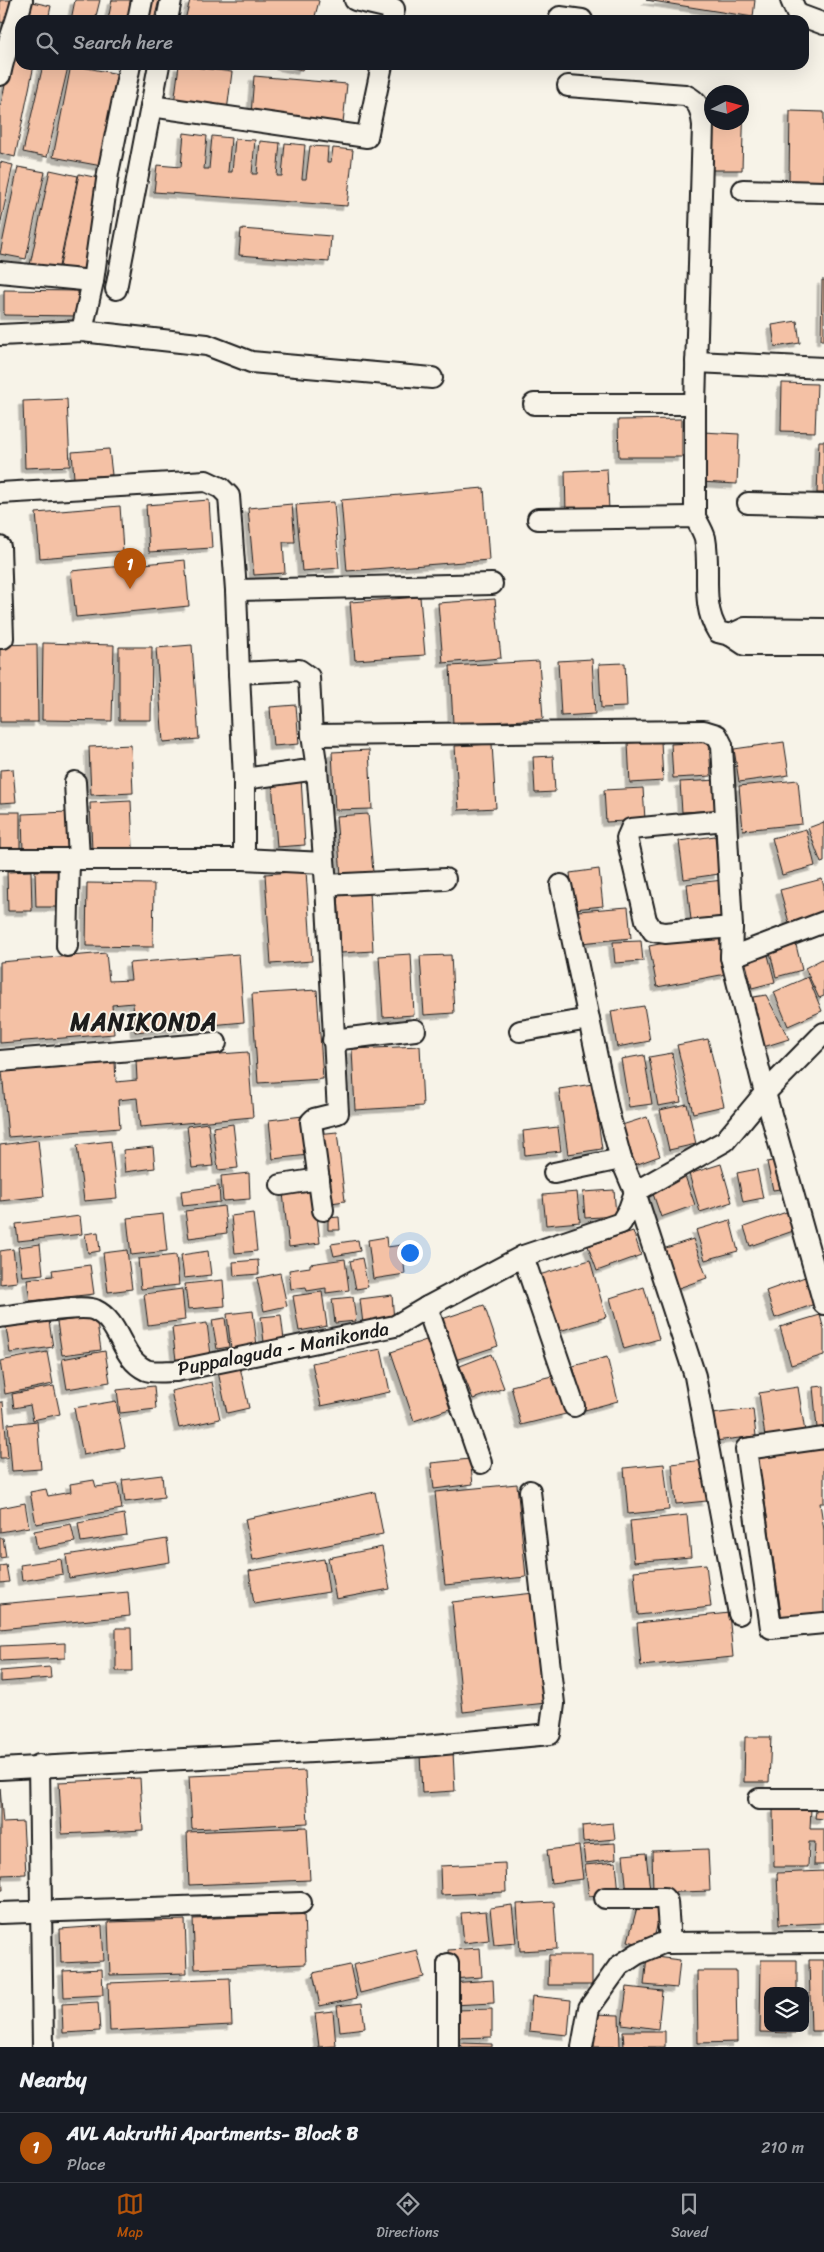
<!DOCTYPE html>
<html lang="en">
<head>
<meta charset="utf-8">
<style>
  :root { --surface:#171b24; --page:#242831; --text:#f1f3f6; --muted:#9ea1a6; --line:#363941; --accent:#b45309 }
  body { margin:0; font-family:Sriracha,sans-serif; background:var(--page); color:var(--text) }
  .controls { position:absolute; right:15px; bottom:15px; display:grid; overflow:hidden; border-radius:10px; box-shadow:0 5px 20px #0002 }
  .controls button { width:45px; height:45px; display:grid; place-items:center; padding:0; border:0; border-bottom:1px solid var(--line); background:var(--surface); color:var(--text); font:25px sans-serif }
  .compass { position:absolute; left:704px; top:85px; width:45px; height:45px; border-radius:50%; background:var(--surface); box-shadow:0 5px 20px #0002; rotate:84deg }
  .you { position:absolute; left:409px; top:1252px; width:18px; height:18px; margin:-12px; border:4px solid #fff; border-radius:50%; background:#1a73e8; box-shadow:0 0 0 8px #1a73e833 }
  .badge { display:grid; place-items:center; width:32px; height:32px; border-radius:50%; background:var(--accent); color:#fff; font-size:16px; font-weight:700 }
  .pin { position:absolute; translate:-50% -41px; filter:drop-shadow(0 1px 2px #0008) }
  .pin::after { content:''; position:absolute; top:26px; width:18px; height:15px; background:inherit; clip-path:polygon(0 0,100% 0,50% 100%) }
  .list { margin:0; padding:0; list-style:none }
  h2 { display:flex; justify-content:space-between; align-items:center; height:65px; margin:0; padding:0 20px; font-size:21px }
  h2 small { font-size:16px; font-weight:400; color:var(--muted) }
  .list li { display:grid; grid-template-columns:32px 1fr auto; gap:15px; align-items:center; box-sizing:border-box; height:70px; padding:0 20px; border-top:1px solid var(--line) }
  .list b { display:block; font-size:19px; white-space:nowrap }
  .list p { margin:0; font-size:16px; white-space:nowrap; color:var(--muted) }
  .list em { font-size:16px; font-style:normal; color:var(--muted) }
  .icon { flex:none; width:28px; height:28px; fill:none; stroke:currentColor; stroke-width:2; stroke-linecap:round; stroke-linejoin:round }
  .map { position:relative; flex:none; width:824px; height:2047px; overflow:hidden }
  .search { position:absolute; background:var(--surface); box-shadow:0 5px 20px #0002; left:15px; right:15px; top:15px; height:55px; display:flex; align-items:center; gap:12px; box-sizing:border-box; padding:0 18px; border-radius:15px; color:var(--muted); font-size:19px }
  .sheet { height:135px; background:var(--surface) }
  nav { display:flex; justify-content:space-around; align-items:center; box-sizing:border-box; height:70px; border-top:1px solid var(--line); background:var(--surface); font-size:14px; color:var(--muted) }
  nav a { display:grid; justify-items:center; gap:2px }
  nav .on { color:var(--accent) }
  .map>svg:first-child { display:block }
  .building { fill:#f4c1a5; stroke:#1c1c1c; filter:url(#shadow) }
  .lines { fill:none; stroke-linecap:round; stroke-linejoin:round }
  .minor-casing { stroke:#1c1c1c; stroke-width:24 }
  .minor { stroke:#f7f3e8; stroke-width:20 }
  .labels { text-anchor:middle; stroke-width:4; stroke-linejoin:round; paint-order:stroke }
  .street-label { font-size:19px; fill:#1c1c1c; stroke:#f7f3e8 }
  .district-label { font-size:24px; font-weight:bold; letter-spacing:1px; fill:#1c1c1c; stroke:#f7f3e8 }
</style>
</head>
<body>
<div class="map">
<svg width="824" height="2047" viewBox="0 0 824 2047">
  <defs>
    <filter id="shadow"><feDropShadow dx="-4.5" dy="4.5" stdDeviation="0" flood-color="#0004"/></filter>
  </defs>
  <rect width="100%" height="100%" fill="#f7f3e8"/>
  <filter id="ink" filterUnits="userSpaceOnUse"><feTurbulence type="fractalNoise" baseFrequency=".02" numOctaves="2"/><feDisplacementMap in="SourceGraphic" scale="10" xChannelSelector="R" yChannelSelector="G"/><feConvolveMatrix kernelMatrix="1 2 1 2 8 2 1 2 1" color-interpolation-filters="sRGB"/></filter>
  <g filter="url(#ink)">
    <g class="building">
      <path d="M0 0H18L14 24 0 22Z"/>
      <path d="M23 0 51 6 48 20H20V45L14 44Z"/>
      <path d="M75 0H100L95 20H71Z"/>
      <path d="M112 0H138L134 20H108Z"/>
      <path d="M145 0H159L154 20H140Z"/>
      <path d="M190 0H317L319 1 314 20H185Z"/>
      <path d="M646 0H755L753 17Z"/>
      <path d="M11 57 20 59V65H34L15 157 0 153V109Z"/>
      <path d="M43 65 68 67 47 157 23 152Z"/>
      <path d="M71 65 124 75 107 167 53 157Z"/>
      <path d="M179 65 232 72 227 111 174 104Z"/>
      <path d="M280 65H304L302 70Z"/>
      <path d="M254 76 347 84 343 123 251 115Z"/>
      <path d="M742 96H744L742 170H711L712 122H742Z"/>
      <path d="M790 111 824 112V181H789Z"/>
      <path d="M184 133 207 136 204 169H209L212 136 231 138 228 172H232L235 139 255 140 252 174H257L260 141 280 143 277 176H282L285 143 305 145 302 179H306L310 146 328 147 327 162H331L333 148 353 150 347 206 154 192 157 165 181 167Z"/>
      <path d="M0 162 13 165 0 226Z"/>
      <path d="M18 167 45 172 26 259 0 254Z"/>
      <path d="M50 170 78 176 58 271 30 265Z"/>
      <path d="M79 174 104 179 84 276 59 271Z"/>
      <path d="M241 229 331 236 329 262 239 255Z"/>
      <path d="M822 280H824V340H821Z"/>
      <path d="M4 290 78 291V316L4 315Z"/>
      <path d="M797 321 800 343 775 347 772 325Z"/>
      <path d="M782 383 817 384 815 432 781 431Z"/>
      <path d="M67 399 70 466 25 468 23 401Z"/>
      <path d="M682 419V457H619L618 420Z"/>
      <path d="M703 432 739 434 737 484 700 482Z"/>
      <path d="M819 441H824V493H817Z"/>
      <path d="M109 449 112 475 74 478 72 452Z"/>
      <path d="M607 469 609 510 566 512 565 471Z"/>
      <path d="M484 488 489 560 347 571 341 500Z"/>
      <path d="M209 500 212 548 149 552 146 505Z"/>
      <path d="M334 502 339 568 302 571 296 505Z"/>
      <path d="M292 504 295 542H283L285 573 254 575 248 508Z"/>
      <path d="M120 506 123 551 40 558 36 513Z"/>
      <path d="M185 560 189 606 76 617 71 571Z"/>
      <path d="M420 597 425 655 355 660 350 602Z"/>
      <path d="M495 599 501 658 443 663 438 603Z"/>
      <path d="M43 643 114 645 112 721 42 720Z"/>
      <path d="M37 644 38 722H0V645Z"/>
      <path d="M192 645 199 739 163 742 156 648Z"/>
      <path d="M119 647H152L151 720H119Z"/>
      <path d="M592 659 595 714 561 716 558 661Z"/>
      <path d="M539 661 543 719 453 724 450 666Z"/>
      <path d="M625 663 627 707 601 708 599 664Z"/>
      <path d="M296 705 299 744 273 746 270 707Z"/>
      <path d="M661 741 663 781 630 783 628 743Z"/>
      <path d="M709 742 711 776 673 778 671 744Z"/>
      <path d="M784 742 789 775 739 782 734 749Z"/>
      <path d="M492 744 496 808 459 810 455 746Z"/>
      <path d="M131 745 133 793 91 795 89 747Z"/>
      <path d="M369 750 372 809 335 810 332 752Z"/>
      <path d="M553 756 555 792 535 793 533 757Z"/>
      <path d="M13 769 16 802 0 803V770Z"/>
      <path d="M301 778 305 845 277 847 272 781Z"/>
      <path d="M718 780 720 810 682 812 680 782Z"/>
      <path d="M798 780 802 824 743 830 739 786Z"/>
      <path d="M643 788 645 820 606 822 604 790Z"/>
      <path d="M131 801 133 848 92 850 90 803Z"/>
      <rect x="0" y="812" width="20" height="41"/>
      <path d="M68 812V849L23 852 22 814Z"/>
      <path d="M368 814 373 872 341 875 336 816Z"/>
      <path d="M824 822V862L821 863 808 828Z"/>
      <path d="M806 829 815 866 782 875 772 838Z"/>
      <path d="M715 836 719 874 684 879 679 841Z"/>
      <path d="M599 869 603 906 574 909 570 873Z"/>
      <path d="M31 871 32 911H8L7 872Z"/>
      <path d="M35 871H66V907H36Z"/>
      <path d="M306 871 312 961 271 964 265 874Z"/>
      <path d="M822 879 824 887V917L790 926 780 890Z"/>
      <path d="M723 880 727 916 691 920 687 884Z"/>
      <path d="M87 883 154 884 153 947 86 946Z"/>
      <path d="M370 892 373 951 341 953 338 894Z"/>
      <path d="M628 907 631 938 581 943 578 911Z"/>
      <path d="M718 933 726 974 657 987 649 946Z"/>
      <path d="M641 941 643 961 615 963 613 942Z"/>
      <path d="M796 945 802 970 776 977 770 952Z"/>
      <path d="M106 953 109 981 131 980 129 963 239 954 244 1022 135 1032 133 1003 112 1005 114 1034 0 1043V962Z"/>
      <path d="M411 954 414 1015 383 1017 379 956Z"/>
      <path d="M451 955 454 1013 424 1015 420 956Z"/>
      <path d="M768 955 775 982 752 988 745 960Z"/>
      <path d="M824 958V996L819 998 805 968Z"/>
      <path d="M808 977 822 1011 788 1026 774 992Z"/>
      <path d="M317 990 323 1079 258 1083 252 994Z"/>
      <path d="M766 995 789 1039 760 1048 747 998Z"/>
      <path d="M644 1006 650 1041 617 1047 611 1011Z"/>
      <path d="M708 1039 724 1106 693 1113 677 1045Z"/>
      <path d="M420 1046 423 1106 355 1110 352 1049Z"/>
      <path d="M248 1052 253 1117 140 1127 137 1098 118 1100 120 1128 8 1137 2 1071 115 1062 116 1082 137 1080 136 1060Z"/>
      <path d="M672 1053 681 1102 658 1106 649 1057Z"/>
      <path d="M644 1055 652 1104 629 1107 621 1059Z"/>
      <path d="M593 1084 602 1149 568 1154 559 1089Z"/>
      <path d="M687 1104 696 1144 669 1150 660 1110Z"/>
      <path d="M303 1116 308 1155 273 1159 269 1120Z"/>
      <path d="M647 1117 660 1156 635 1165 622 1125Z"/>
      <path d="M208 1123 213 1166 192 1168 187 1126Z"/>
      <path d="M233 1124 238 1168 218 1170 213 1127Z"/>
      <path d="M558 1127 561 1151 525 1155 523 1131Z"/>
      <path d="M337 1132 345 1201 324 1204 317 1134Z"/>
      <path d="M38 1140 44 1196 0 1201V1145Z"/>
      <path d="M111 1141 117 1198 84 1201 77 1145Z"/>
      <path d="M153 1147 155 1168 125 1172 123 1150Z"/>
      <path d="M781 1159 787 1188 773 1190 767 1162Z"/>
      <path d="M721 1164 732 1202 700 1212 689 1174Z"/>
      <path d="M757 1169 763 1198 743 1202 737 1173Z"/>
      <path d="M249 1173 250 1199 223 1201 221 1176Z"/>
      <path d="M685 1176 695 1205 661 1217 651 1188Z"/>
      <path d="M219 1186 220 1202 183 1206 181 1191Z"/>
      <path d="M314 1189 320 1243 289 1247 283 1193Z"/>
      <path d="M614 1190 616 1216 585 1218 583 1192Z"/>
      <path d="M577 1192 580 1222 546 1225 543 1195Z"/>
      <path d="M224 1206 227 1233 189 1238 185 1211Z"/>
      <path d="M792 1210 799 1229 750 1246 744 1227Z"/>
      <path d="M253 1213 257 1251 235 1253 231 1216Z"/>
      <path d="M163 1214 167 1251 131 1255 127 1218Z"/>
      <path d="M80 1216 82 1234 18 1241 16 1224Z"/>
      <path d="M339 1217 340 1230H328V1218Z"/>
      <path d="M730 1220 738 1251 705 1260 696 1230Z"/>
      <path d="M633 1231 641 1255 597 1271 588 1246Z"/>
      <path d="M98 1232 100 1251 88 1253 85 1234Z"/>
      <path d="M386 1237 387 1247 402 1245 405 1274 373 1279 368 1240Z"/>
      <path d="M693 1239 707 1278 673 1290 660 1250Z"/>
      <path d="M358 1240 360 1251 334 1256 331 1244Z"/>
      <path d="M40 1244 43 1274 22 1276 18 1247Z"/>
      <path d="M13 1249 17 1282 0 1284V1251Z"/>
      <path d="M127 1250 132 1289 108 1292 103 1253Z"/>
      <path d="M208 1251 211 1275 184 1278 181 1255Z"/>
      <path d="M176 1255 179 1285 141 1289 138 1259Z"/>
      <path d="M362 1258 368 1287 356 1289 350 1261Z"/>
      <path d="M345 1259 349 1290 326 1293V1288L307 1291 306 1287 291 1289 289 1270 310 1267V1264Z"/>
      <path d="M258 1260 259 1274 234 1276 233 1262Z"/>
      <path d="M590 1260 606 1317 556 1332 539 1275Z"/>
      <path d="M90 1265 94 1294 30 1301 27 1279 53 1276 52 1270Z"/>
      <path d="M280 1273 287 1306 264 1311 257 1278Z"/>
      <path d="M805 1277 815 1304 775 1318 766 1291Z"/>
      <path d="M223 1280 225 1306 188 1309 185 1284Z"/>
      <path d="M644 1287 659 1339 624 1349 610 1298Z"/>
      <path d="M182 1289 185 1320 148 1325 144 1294Z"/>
      <path d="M322 1292 327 1326 299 1331 293 1296Z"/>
      <path d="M392 1295 394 1321 363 1324 360 1299Z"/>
      <path d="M353 1297 356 1321 335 1323 332 1299Z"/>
      <path d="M484 1305 498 1346 455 1360 442 1319Z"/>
      <path d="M253 1311 257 1346 231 1349 227 1314Z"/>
      <path d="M281 1315 284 1340 264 1342 261 1317Z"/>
      <path d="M820 1315 824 1330V1355L791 1365 780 1327Z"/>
      <path d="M96 1316 101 1350 62 1355 57 1322Z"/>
      <path d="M225 1318 229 1347 217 1349 212 1320Z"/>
      <path d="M49 1321 53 1347 10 1353 6 1327Z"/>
      <path d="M207 1323 211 1355 176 1360 172 1328Z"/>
      <path d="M432 1338 455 1407 414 1421 391 1352Z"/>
      <path d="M381 1349 390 1392 321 1406 312 1363Z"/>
      <path d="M105 1351 110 1382 67 1389 62 1359Z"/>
      <path d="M47 1352 53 1384 5 1394 0 1361Z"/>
      <path d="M491 1354 504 1388 473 1399 460 1366Z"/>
      <path d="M607 1357 618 1401 585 1410 573 1366Z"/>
      <path d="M240 1367 249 1408 227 1413 218 1372Z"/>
      <path d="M556 1375 566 1414 521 1425 511 1386Z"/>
      <path d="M212 1382 220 1419 179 1428 171 1391Z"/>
      <path d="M54 1386 60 1414 33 1420 30 1405 14 1408 12 1394Z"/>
      <path d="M154 1386 156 1409 120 1413 117 1390Z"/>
      <path d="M824 1386V1427L817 1428 813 1387Z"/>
      <path d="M798 1387 805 1432 765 1437 759 1393Z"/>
      <path d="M116 1401 125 1447 83 1455 74 1408Z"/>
      <path d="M0 1402H3L8 1458H0Z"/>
      <path d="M753 1409 756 1436 715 1441 712 1414Z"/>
      <path d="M37 1421 41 1469 12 1471 8 1424Z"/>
      <path d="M824 1445V1503H820L824 1530V1621L783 1627 758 1455Z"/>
      <path d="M470 1459 473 1484 434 1489 431 1463Z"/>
      <path d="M703 1460 707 1501 676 1504 672 1464Z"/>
      <path d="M664 1464 669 1510 628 1514 624 1468Z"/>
      <path d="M162 1475 164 1497 125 1502 122 1480Z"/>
      <path d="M94 1480 96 1487 118 1484 122 1509 36 1524 30 1492 46 1489 48 1496 71 1492 70 1484Z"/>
      <path d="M517 1484 526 1577 445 1585 435 1492Z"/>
      <path d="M375 1492 383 1534 253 1560 245 1519Z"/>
      <path d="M25 1503 29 1527 0 1532V1508Z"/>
      <path d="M124 1514 127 1535 81 1542 78 1523Z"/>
      <path d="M687 1515 691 1557 634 1562 630 1521Z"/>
      <path d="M71 1524 75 1542 37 1549 34 1531Z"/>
      <path d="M0 1538H3L6 1557 0 1558Z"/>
      <path d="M167 1539 170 1562 69 1578 66 1555Z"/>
      <path d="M382 1547 390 1589 336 1599 328 1558Z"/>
      <path d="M61 1559 63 1574 22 1581 20 1565Z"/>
      <path d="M324 1559 329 1592 254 1604 249 1571Z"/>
      <path d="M706 1564 711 1607 638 1615 634 1571Z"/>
      <path d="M6 1565 9 1582 0 1583V1566Z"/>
      <path d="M128 1592 130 1616 0 1629V1604Z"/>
      <path d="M534 1593 546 1703 463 1712 452 1602Z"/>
      <path d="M729 1613 733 1657 641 1666 637 1623Z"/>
      <path d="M116 1628H131L132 1671H116Z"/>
      <path d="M65 1643V1658L0 1661V1646Z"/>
      <path d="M50 1667 51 1678 0 1682V1671Z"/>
      <path d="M745 1737H771L769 1782H744Z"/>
      <path d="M453 1752 455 1791 422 1793 420 1754Z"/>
      <path d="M305 1771 308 1823 192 1829 189 1776Z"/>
      <path d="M140 1778 143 1830 62 1834 59 1782Z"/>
      <path d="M0 1788 3 1823 23 1822 26 1874 2 1875 3 1890H0Z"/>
      <path d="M811 1808 810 1829H824V1865H814L815 1842H809L808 1867H774L773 1809Z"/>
      <path d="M816 1811H824V1819L815 1818Z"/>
      <path d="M613 1823 615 1839 583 1842 582 1826Z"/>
      <path d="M307 1827 310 1880 189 1885 187 1832Z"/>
      <path d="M615 1843 616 1859 585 1863 583 1845Z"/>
      <path d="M579 1846 583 1879 551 1883 547 1850Z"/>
      <path d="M708 1849 710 1891 653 1893 652 1851Z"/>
      <path d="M646 1853 650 1891 627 1893 623 1855Z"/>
      <path d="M616 1862 619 1893 589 1896 585 1865Z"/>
      <path d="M505 1863 506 1892 441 1895 440 1866Z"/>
      <path d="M824 1871V1923L779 1925 777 1873Z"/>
      <path d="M554 1902 557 1949 520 1951 517 1904Z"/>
      <path d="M638 1904 662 1905 652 1947 628 1941Z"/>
      <path d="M512 1905 516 1943 494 1945 490 1908Z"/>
      <path d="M486 1911 489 1940 464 1943 461 1913Z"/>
      <path d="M304 1914 306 1964 195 1969 193 1919Z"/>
      <path d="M185 1920 187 1973 110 1975 108 1922Z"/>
      <path d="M102 1926 104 1961 61 1963 60 1929Z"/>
      <path d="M480 1948 482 1977 450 1979 448 1950Z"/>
      <path d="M417 1950 424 1977 360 1993 353 1965Z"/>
      <path d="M549 1955H592V1985H548Z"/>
      <path d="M647 1956 680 1960 677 1988 644 1985Z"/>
      <path d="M761 1960H797V1991H768V2028H796V2033L760 2032Z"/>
      <path d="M809 1960H824V2031H811Z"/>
      <path d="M350 1965 357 1998 320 2006 313 1973Z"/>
      <path d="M102 1969 103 1995 64 1997 63 1971Z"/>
      <path d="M697 1971H736L737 2042 698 2043Z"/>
      <path d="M230 1978 232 2025 110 2031 108 1983Z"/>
      <path d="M493 1980 494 2003 452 2005 450 1983Z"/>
      <path d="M627 1987 662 1991 658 2029 622 2024Z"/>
      <path d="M532 1996 571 2000 568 2035 529 2031Z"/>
      <path d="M98 2002 100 2031 63 2033 62 2004Z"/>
      <path d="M362 2003 365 2028 340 2031 337 2006Z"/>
      <path d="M492 2009V2037L455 2038V2010Z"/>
      <path d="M333 2011 336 2046 319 2047 315 2013Z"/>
      <path d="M594 2014 619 2015 620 2047H594Z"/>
      <path d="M623 2031H665V2047H624Z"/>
      <path d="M461 2043 492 2044V2047H462Z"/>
    </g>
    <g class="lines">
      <g class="minor-casing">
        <g id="minor">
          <path d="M355 0 394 9 392 20"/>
          <path d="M791 0 797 14 824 24"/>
          <path d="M560 17 582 20"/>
          <path d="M138 20 142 0"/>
          <path d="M167 20 171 0"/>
          <path d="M0 75C5 48 16 26 22 0"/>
          <path d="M568 86 685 95C699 101 701 110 703 125L695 404V517"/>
          <path d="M151 106 367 137 382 65"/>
          <path d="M743 190 824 192"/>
          <path d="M0 272 93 281"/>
          <path d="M116 289 159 65"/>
          <path d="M82 331 93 281 108 173 130 65"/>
          <path d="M0 335 82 331 207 345 251 362 432 378"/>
          <path d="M696 362 824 368"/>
          <path d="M534 404H695"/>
          <path d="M0 493 206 481 221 488 229 496 236 590 492 584"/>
          <path d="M748 503 824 505"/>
          <path d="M538 519 695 517C698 523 703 531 705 538 711 570 700 604 718 632L730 635"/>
          <path d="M0 547 3 638H0"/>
          <path d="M236 590 239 673 299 670 309 677 312 735 317 769 326 885 338 1113 314 1119 311 1122 323 1210"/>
          <path d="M824 629 745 628 730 635 745 645H824"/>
          <path d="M239 673 244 779V859"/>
          <path d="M312 735 704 731 717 735 722 745 732 927 731 957 765 1093 824 1304"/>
          <path d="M244 779 317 769"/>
          <path d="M75 782 79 859"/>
          <path d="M726 820 631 829 627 838 646 920 653 931 665 933 732 927"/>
          <path d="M0 859H244L324 863"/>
          <path d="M326 885 445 879"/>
          <path d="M561 885 609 1115 621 1159 635 1192 695 1376 739 1614"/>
          <path d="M67 946 69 859"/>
          <path d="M731 957 824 922"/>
          <path d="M520 1031 589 1019"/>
          <path d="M333 1040 415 1030"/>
          <path d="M0 1061 216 1043"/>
          <path d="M554 1173 621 1159"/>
          <path d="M281 1185 319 1179"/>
          <path d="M523 1256 574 1406"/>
          <path d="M427 1307 481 1463"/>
          <path d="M0 1317C17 1315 83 1304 95 1310 121 1322 120 1358 146 1370 153 1373 167 1371 176 1371L395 1326 427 1307 523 1256 621 1223 629 1209 635 1192 725 1141 765 1093 824 1033"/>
          <path d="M824 1438 746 1449 771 1628 824 1623"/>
          <path d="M39 1765 43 2047"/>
          <path d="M0 1769 424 1746 550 1734 554 1704 530 1491"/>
          <path d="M759 1799H824"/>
          <path d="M605 1898H664L667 1902 670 1943"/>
          <path d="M0 1913 301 1903"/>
          <path d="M448 1964V2047"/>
          <path d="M582 2047 589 2008 619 1966 637 1954 663 1943 824 1942"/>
        </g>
      </g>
      <use href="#minor" class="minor"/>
    </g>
  </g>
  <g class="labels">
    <g class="street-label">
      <text transform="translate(283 1348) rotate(-11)" y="7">Puppalaguda - Manikonda</text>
    </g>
    <g class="district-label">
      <text x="144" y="1030">MANIKONDA</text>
    </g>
  </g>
</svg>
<div class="controls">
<button><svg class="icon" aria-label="layers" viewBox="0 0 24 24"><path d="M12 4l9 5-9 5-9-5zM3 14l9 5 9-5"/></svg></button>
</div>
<svg class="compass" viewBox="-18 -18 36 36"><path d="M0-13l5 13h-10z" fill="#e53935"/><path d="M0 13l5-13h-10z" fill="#9ea1a6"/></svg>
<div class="you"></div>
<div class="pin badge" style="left:130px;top:589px">1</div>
<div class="search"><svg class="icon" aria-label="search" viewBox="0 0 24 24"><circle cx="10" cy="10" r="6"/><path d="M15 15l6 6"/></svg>Search here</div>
</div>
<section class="sheet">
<h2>Nearby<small></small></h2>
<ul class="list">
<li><span class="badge">1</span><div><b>AVL Aakruthi Apartments- Block B</b><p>Place</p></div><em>210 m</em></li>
</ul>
</section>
<nav>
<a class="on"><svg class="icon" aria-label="map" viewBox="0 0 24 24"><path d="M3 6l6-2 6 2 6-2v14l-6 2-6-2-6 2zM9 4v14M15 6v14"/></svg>Map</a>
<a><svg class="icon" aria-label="directions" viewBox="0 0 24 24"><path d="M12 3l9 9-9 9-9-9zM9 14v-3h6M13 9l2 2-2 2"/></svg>Directions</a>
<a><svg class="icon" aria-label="saved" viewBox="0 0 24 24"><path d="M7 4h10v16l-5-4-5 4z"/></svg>Saved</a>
</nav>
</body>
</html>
